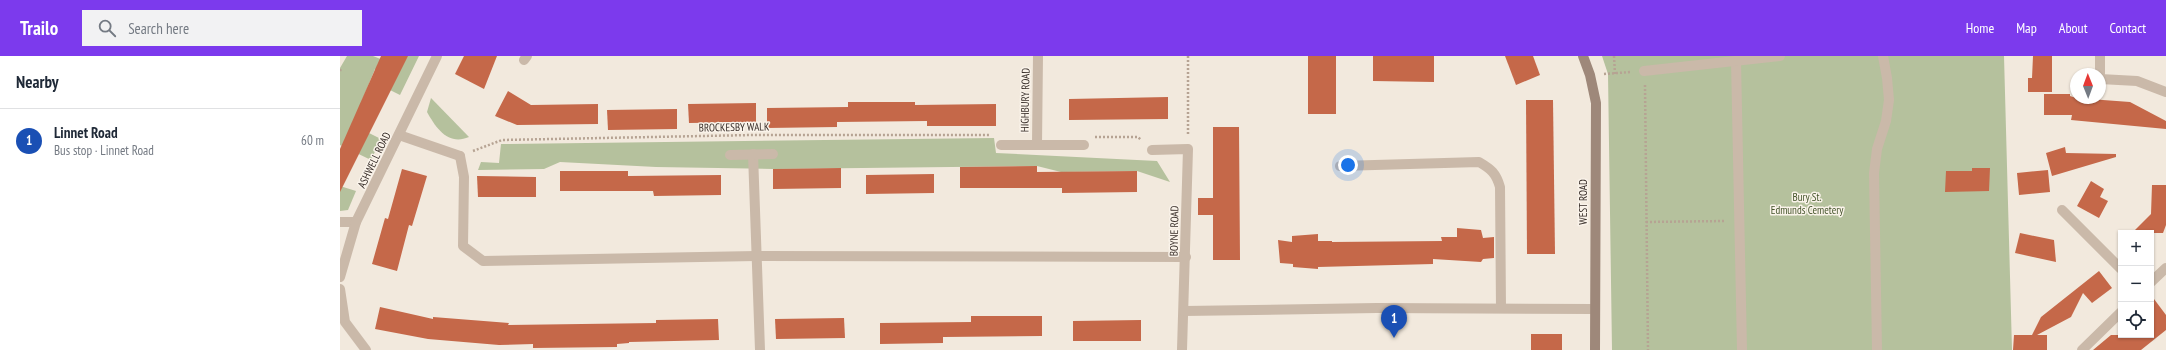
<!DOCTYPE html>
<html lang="en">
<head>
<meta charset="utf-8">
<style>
  :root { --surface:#fff; --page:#f2f2f3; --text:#1f2937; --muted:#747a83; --line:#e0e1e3; --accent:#7c3aed }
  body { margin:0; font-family:"PT Sans Narrow",sans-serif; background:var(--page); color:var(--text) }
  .controls { position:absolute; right:12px; bottom:12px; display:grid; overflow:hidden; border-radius:0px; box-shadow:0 1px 3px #0004 }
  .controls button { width:36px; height:36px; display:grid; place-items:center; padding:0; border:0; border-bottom:1px solid var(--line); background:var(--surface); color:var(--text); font:20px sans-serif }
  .compass { position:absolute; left:1730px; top:12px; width:36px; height:36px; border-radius:50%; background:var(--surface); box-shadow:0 1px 3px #0004; rotate:359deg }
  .you { position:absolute; left:1008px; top:109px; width:14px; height:14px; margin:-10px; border:3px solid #fff; border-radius:50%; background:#1a73e8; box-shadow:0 0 0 6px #1a73e833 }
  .badge { display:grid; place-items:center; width:26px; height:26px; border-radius:50%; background:var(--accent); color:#fff; font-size:13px; font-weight:700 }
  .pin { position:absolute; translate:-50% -33px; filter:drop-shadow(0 1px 2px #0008) }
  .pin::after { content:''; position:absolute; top:21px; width:14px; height:12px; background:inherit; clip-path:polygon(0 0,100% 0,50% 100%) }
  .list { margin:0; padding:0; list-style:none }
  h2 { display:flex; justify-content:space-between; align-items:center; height:52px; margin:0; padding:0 16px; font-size:17px }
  h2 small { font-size:13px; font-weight:400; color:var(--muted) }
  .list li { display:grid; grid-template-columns:26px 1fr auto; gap:12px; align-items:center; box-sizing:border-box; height:64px; padding:0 16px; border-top:1px solid var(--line) }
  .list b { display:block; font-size:15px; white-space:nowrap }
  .list p { margin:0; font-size:13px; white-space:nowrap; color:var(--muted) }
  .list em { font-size:13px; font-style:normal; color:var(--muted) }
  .icon { flex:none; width:22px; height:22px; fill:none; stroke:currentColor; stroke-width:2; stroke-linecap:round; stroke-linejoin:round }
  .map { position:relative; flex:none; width:1826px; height:294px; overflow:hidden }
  header { display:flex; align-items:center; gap:24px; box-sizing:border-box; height:56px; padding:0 20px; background:var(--accent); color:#fff }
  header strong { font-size:19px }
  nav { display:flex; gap:22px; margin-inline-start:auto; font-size:14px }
  .search { width:280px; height:36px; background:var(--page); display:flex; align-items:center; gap:10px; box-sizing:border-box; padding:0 14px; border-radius:0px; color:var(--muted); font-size:15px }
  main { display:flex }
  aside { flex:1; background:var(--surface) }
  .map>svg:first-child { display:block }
  .green { fill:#b5c19d }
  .building { fill:#c56849 }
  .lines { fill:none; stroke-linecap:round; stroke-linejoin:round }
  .path { stroke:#b6a393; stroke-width:2.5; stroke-dasharray:2 2; stroke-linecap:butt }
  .lane { stroke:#cab9a9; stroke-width:10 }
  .street { stroke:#cab9a9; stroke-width:10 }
  .secondary { stroke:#9e887a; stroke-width:10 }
  .labels { text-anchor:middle; stroke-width:3; stroke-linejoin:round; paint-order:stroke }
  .street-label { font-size:11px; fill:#382e29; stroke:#faf3ea }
  .park-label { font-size:11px; fill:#46562d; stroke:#faf3ea }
</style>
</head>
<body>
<header>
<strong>Trailo</strong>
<div class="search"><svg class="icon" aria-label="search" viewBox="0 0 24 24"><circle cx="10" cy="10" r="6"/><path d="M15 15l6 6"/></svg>Search here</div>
<nav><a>Home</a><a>Map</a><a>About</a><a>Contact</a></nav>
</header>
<main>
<aside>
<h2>Nearby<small></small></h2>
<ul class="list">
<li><span class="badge" style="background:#1a4fb4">1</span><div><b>Linnet Road</b><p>Bus stop · Linnet Road</p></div><em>60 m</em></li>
</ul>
</aside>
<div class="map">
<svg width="1826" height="294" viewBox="0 0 1826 294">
  <rect width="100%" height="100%" fill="#f2e9dd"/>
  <g class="green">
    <path d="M7 0H33L43 4 66 0H79L60 39 50 34 35 13 21 47 29 77 41 83 31 104 0 89V12Z"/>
    <path d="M1262 0H1664L1672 294H1272L1268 18Z"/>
    <path d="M91 42 129 81C108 90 96 72 87 56Z"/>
    <path d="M654 82 656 97 817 105 830 126 797 115 721 116 697 110 433 113 316 111 220 106 204 113 138 114 141 106 159 107 161 88Z"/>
    <path d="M0 130 16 135 8 154 0 155Z"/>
  </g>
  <g class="building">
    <path d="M41 0H68L0 136V93Z"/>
    <path d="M124 0H157L144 33 115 18Z"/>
    <rect x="968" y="0" width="28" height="58"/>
    <path d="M1033 0H1094V26L1033 25Z"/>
    <path d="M1165 0H1193L1200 19 1176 29Z"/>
    <path d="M1693 0H1712V36H1688V22H1692Z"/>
    <path d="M168 35 191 49 258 48V68L177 69 155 60Z"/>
    <path d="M1704 38H1730V40L1736 42 1790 46 1826 65V73L1731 64 1732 59H1704Z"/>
    <path d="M828 41V63L729 64V43Z"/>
    <path d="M1186 44H1213L1215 198H1187Z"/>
    <path d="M508 46H575V49L656 48V70H587V65L497 66V71L427 72V52L508 51Z"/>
    <path d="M416 47V66L349 67 348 48Z"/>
    <path d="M337 53V73L268 74 267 54Z"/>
    <path d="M873 71H899L900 204H873V159H858V142H873Z"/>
    <path d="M1725 91 1726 97 1776 98V101L1712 120 1706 97Z"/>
    <path d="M697 110V116L797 115V136L722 137V132H620V111Z"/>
    <path d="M501 112V132L433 133V113Z"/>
    <path d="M1632 112H1650L1649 135 1605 136 1606 115H1632Z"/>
    <path d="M62 113 87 120 72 170 69 169 57 215 32 208 45 162 48 163Z"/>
    <path d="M1708 114 1710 136 1679 139 1677 117Z"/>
    <path d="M220 115H288V120L381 119V139L314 140 313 135H220Z"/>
    <path d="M594 118V137L526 138V119Z"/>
    <path d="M137 120 196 121V141H138Z"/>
    <path d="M1751 125 1764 133 1760 141 1768 145 1759 162 1737 150Z"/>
    <path d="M1812 129H1826V169L1823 177H1792L1811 158Z"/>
    <path d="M1117 172 1141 174 1143 182 1154 181V202L1143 203 1141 206 1093 203V208L978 211V213L953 211V208L940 207 938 184 952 186V180L978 178V185H992V186L1102 185 1101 181H1117Z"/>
    <path d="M1680 177 1714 184 1716 206 1675 197Z"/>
    <path d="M1759 215 1772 232 1752 247 1743 237 1731 261 1697 279H1707V294H1673L1674 279H1692L1701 261Z"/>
    <path d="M1811 239 1826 259V274L1801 294H1753L1771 279H1811Z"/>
    <path d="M40 251 93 263V261L169 267 168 269 316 267V264L378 263 379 284 289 286V287L277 288V291L193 292V288L159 289 88 283 35 273Z"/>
    <path d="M631 260H702V280L603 281V287L540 288V267L631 266Z"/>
    <path d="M504 262 505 282 436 283 435 263Z"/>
    <path d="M801 264V285H733V265Z"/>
    <rect x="1191" y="278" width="31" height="16"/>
  </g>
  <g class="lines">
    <g class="path">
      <path d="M848 0V79"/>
      <path d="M1274 0 1275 18"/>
      <path d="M0 15 1 13"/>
      <path d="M1264 18 1291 16"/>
      <path d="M1305 29 1308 294"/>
      <path d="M755 81H798L801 84"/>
      <path d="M133 95 162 84 412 79H650"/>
      <path d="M1306 166 1385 165"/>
    </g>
    <g class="lane">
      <path d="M184 4 187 0"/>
      <path d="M1396 5 1402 294"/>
      <path d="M1304 15 1440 0"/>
      <path d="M413 98 420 294"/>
      <path d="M390 99 433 98"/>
      <path d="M120 100 124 121 123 190 143 205 416 200 846 201"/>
      <path d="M1000 110 1139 106C1151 113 1156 117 1160 131L1161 252"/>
      <path d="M0 166H16"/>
      <path d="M1537 294 1534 117 1537 93 1546 65 1549 44 1547 22 1543 0"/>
    </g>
    <g class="street">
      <path d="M1760 0V23"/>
      <path d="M1760 23 1797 25 1826 36"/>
      <path d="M59 79 120 100"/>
      <path d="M697 88 698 0"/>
      <path d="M661 89H744"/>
      <path d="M812 94 848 93 842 294"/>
      <path d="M1722 154 1781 213"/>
      <path d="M0 221 16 166 97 0"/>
      <path d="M1811 226 1826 212"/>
      <path d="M0 233 5 266 26 294"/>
      <path d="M844 255 1037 252 1254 253"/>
      <path d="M1742 294 1781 256"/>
    </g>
    <path class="secondary" d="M1243 0 1250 19 1256 47 1255 294"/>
  </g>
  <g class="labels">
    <g class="street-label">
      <text transform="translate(685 44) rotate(-89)" y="4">HIGHBURY ROAD</text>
      <text transform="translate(394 71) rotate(-1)" y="4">BROCKESBY WALK</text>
      <text transform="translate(34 104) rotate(-64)" y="4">ASHWELL ROAD</text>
      <text transform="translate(1243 146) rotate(-90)" y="4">WEST ROAD</text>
      <text transform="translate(834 175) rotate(-89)" y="4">BOYNE ROAD</text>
    </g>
    <g class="park-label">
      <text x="1467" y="145">Bury St.<tspan x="1467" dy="13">Edmunds Cemetery</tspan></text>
    </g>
  </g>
</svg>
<div class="controls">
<button>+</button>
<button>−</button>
<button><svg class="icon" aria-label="locate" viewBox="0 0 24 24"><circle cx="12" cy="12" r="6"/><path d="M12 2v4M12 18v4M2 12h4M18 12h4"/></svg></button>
</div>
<svg class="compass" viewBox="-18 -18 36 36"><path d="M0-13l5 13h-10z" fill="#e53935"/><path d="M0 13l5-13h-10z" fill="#747a83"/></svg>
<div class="you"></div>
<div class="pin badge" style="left:1054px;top:282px;background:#1a4fb4">1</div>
</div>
</main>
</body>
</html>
